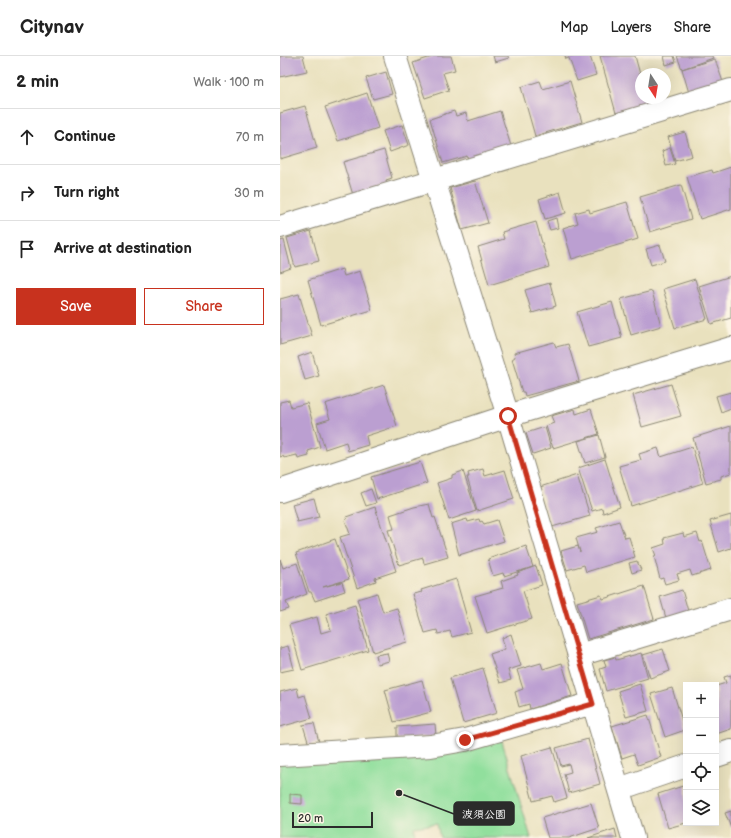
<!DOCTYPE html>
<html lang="en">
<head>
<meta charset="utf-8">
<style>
  :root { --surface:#fff; --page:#f2f2f2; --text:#222; --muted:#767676; --line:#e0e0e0; --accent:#c8321e }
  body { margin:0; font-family:"Balsamiq Sans","Klee One",sans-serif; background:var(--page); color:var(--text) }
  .controls { position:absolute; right:12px; bottom:12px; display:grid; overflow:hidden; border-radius:0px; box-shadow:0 4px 16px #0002 }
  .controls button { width:36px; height:36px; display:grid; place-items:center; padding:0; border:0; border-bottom:1px solid var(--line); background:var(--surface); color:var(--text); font:20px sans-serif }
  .compass { position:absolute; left:355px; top:12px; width:36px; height:36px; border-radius:50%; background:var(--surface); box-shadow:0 4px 16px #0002; rotate:168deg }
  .scale { position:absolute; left:12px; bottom:10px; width:81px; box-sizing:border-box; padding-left:4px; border:2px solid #2b2b2b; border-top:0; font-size:11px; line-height:14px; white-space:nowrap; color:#2b2b2b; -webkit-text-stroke:3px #fcf5e5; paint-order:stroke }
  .stop { position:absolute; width:12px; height:12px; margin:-9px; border:3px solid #c8321e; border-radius:50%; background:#fff }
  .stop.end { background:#c8321e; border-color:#fff; box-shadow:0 1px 4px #0008 }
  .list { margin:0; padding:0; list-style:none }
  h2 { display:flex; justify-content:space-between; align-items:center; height:52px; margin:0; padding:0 16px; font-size:17px }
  h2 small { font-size:13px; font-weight:400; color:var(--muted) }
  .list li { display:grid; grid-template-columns:26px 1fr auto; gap:12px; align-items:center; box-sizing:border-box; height:56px; padding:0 16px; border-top:1px solid var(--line) }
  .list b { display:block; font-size:15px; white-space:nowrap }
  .list em { font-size:13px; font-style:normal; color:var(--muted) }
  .actions { display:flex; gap:8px; padding:12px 16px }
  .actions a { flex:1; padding:9px 0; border:1px solid var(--accent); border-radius:0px; text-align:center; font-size:14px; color:var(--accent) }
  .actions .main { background:var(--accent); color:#fff }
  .icon { flex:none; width:22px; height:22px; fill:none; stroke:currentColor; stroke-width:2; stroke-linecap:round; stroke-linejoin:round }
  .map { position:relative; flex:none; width:451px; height:782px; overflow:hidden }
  header { display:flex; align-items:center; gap:24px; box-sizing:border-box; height:56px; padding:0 20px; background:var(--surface); border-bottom:1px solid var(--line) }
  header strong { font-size:19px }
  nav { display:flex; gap:22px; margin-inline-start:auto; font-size:14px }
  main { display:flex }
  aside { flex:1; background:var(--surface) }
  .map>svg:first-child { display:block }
  .green { fill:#91df9d; stroke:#5e8564 }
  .building { fill:#bb9fd1 }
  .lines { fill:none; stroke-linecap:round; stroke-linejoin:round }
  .street-casing { stroke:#8a8674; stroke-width:24 }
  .street { stroke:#fff; stroke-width:22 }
  .route { stroke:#c8321e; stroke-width:5 }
  .leader { fill:none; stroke:#2b2b2b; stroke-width:1.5 }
  .callout-dot { fill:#2b2b2b; stroke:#fcf5e5; stroke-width:1.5 }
  .callout { fill:#2b2b2b; stroke:#2b2b2b; stroke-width:1.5 }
  .callout-label { font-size:11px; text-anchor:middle; font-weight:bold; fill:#fff }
</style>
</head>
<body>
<header>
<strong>Citynav</strong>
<nav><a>Map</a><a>Layers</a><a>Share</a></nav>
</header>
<main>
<aside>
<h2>2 min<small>Walk · 100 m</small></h2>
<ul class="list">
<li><svg class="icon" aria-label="ahead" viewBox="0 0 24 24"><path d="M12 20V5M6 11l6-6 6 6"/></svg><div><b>Continue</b></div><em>70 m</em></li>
<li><svg class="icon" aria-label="right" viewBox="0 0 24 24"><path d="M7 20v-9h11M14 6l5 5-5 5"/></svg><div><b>Turn right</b></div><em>30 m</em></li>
<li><svg class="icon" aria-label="arrive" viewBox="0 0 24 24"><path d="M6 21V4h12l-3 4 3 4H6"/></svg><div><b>Arrive at destination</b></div></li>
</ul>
<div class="actions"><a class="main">Save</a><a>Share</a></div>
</aside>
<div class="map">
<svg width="451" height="782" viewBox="0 0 451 782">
  <rect width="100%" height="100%" fill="#fcf5e5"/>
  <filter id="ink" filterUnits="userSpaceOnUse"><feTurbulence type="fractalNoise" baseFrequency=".025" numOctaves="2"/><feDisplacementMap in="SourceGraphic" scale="8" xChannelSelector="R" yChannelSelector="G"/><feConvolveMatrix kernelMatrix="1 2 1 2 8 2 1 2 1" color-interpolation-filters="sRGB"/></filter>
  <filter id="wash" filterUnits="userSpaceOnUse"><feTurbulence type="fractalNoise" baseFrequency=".012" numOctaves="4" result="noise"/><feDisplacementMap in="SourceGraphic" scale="16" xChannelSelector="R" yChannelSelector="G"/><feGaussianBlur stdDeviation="0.9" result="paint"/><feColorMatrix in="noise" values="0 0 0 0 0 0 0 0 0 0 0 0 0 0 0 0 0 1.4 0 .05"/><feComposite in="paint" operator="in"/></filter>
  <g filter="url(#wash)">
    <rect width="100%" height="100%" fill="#e9e1be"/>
    <path class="green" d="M221 682 251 782H160L157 768 134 771 135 782H0V706Z"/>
    <g id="blocks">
      <g class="building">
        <path d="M0 0H23L27 15 0 21Z"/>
        <path d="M154 0H171L175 14 163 17 169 34 145 42 133 7Z"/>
        <path d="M213 0H228L229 2 215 6Z"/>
        <path d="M285 0H310L316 19 297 25 289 2 286 3Z"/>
        <path d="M320 0H355L361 22V42H367L369 48 336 57Z"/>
        <path d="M384 0H394L396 6 386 9Z"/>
        <path d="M397 0H432L433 2 402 13Z"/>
        <path d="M435 3 443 26 409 37 402 13Z"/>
        <path d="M106 16 112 38 93 43 86 22Z"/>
        <path d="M260 25 263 33 290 25 302 66 255 80 241 31Z"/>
        <path d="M87 37 98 72 58 85 45 51Z"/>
        <path d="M25 50 37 92 0 103V57Z"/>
        <path d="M174 55 176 60 186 57 188 65 220 55 231 90 188 103 187 100 163 107 150 63Z"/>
        <path d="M122 69 129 89 110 96 103 75Z"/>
        <path d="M405 76 412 100 395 105 388 81Z"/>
        <path d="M390 92 395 108 386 110 382 95Z"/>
        <path d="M104 94 112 122 106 124 107 129 73 139 63 106Z"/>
        <path d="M451 111V153L420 163 407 121 432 114 433 117Z"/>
        <path d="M195 125 208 167 182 174 170 132Z"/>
        <path d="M401 129 411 163 370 176 360 141Z"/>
        <path d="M280 136 286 157 265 163 259 143Z"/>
        <path d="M347 146 358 183 292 203 283 172 298 167 295 157 309 153 310 157Z"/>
        <path d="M276 162 278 172 270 174 267 165Z"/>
        <path d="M256 166 269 211 209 229 198 191 224 183 222 176Z"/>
        <path d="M31 175 39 205 15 211 7 182Z"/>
        <path d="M4 184 11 212 0 216V185Z"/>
        <path d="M380 189 385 205 371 209 366 193Z"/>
        <path d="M62 213 64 220 80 215 92 254 41 269 28 224Z"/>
        <path d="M451 220V262L431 268 419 230Z"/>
        <path d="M415 223 427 263 395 272 383 233Z"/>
        <path d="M270 227 276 250 252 257 245 234Z"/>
        <path d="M372 235 381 270 351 279 341 243Z"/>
        <path d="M19 238 32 280 0 289V243Z"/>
        <path d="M332 246 342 282 308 291 297 256Z"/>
        <path d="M274 286 276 291 288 288 299 325 245 340 244 336H242L232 303 235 301 234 297Z"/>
        <path d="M32 296 39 320 25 324 18 301Z"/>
        <path d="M391 328 401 360 362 371 353 339Z"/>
        <path d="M104 329 117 370 86 380 88 389 68 395 66 386 45 393 37 367 50 363 45 348Z"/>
        <path d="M451 336V352L441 356 436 340Z"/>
        <path d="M9 344 11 351 27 347 40 391 28 395 29 400 18 403 17 399 4 402 3 400 0 401V346Z"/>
        <path d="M295 353 296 358 311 353 319 378 273 392 266 370 274 367 271 360Z"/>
        <path d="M451 370V417L441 420V423L426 427 413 382Z"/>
        <path d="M265 371 271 392 253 398 246 377Z"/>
        <path d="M319 379 325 401 305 407 298 385Z"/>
        <path d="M412 391 423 427 351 450 339 410 361 404 359 398 378 392 381 401Z"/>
        <path d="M325 403 340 451 323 457 322 452 312 455 298 412Z"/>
        <path d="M140 406 147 427 97 443 91 421Z"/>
        <path d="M203 413 205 420 225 414 234 443 197 455 187 421H189L188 417Z"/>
        <path d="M183 415 196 455 169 464 157 427 172 422V419Z"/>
        <path d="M297 419 310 460 272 471 260 431Z"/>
        <path d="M91 433 96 447 86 450 81 437Z"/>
        <path d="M34 442 39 461 17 466 12 448Z"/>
        <path d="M149 448 153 462 155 461 168 501 144 508 143 502 119 509 108 474 114 473 110 459 134 451Z"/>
        <path d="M95 451 116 515 95 522 96 525 77 532 60 481 70 478 65 464 67 463 66 461Z"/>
        <path d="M451 459V492L439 496 430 465Z"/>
        <path d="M187 463 188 466 199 463 200 466 202 465 204 468 217 464 224 485 179 499 171 468Z"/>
        <path d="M339 465 345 482 349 481 355 501 306 516 304 509 287 514 281 495 298 490 300 496 296 482 318 476 316 472Z"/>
        <path d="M403 477 404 481 417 477 420 486 422 485 431 514 412 520 410 514 397 518 399 524 385 528 383 522 380 523 374 500H376L373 492 385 488 384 482Z"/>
        <path d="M55 483 69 523 43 531 62 526 65 535 35 545 31 536H29L16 497Z"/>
        <path d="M246 490 253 511 224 520 223 517 213 520 208 503Z"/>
        <path d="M0 503 3 512 17 507 27 538 6 546 9 553 0 556Z"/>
        <path d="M357 505 361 514 352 517 349 507Z"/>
        <path d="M256 510 262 529 243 535 252 563 207 577 195 540 223 532 221 525 238 519 237 517Z"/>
        <path d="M176 523 191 576 172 581 170 575 158 578 157 574 145 577 133 538 142 536 141 534Z"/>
        <path d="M364 530 374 563 308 583 297 546 321 539 323 543Z"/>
        <path d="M402 534 408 555 386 562 380 541Z"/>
        <path d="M97 537 103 556 117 552 127 586 93 596 77 543Z"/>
        <path d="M75 549 88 594 22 614 9 569 37 561 41 577 51 574 46 558Z"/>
        <path d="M231 578 241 610 228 614 231 624 220 627 210 598 225 593 222 582Z"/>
        <path d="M8 590 14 613 0 616V592Z"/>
        <path d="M383 593 390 615 370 622 363 599Z"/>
        <path d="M107 597 109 605 98 608 96 599Z"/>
        <path d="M361 597 368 622 326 635 320 613 326 611 324 604 335 601 336 604Z"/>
        <path d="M261 607 263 613 282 607 292 640 250 653 249 648 239 651 235 636 243 633 237 614Z"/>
        <path d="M203 612 217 657 183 667 170 622Z"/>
        <path d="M451 619V673L436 678V630L446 627 444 621Z"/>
        <path d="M142 624 151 656 114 666 105 634Z"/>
        <path d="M360 628 368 655 346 661 338 635Z"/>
        <path d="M17 632 19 641 25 639 32 662 0 671V636Z"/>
        <path d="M392 632 405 674 385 681 371 638Z"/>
        <path d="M368 659 381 701 358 709 354 698 342 702 332 670Z"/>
        <path d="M34 667 39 686 29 689 23 669Z"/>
        <path d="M155 668 156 680 117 683V671Z"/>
        <path d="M308 683 320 728 289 737 284 718 291 716 289 708 281 710 276 692Z"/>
        <path d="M272 691 287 742 274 746 272 740 253 745 241 700Z"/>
        <path d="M406 729V767L388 772 378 738Z"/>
        <path d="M10 738 22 739V748L10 747Z"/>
        <path d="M311 747 319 772 289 782H268L262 762Z"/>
        <path d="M451 755V772L445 757Z"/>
        <path d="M335 773 337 782H308Z"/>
      </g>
    </g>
  </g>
  <g filter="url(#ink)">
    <use href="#blocks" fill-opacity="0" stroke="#8a8674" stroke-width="1"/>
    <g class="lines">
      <g class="street-casing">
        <g id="street">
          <path d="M115 0 228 360 353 782"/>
          <path d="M0 171 451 34"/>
          <path d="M0 435 228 360 451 292"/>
          <path d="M299 599 451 553"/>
          <path d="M0 699 151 690 185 684 313 647"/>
          <path d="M436 700 451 695"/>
          <path d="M339 733 406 710"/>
        </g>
      </g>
      <use href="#street" class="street"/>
    </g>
  </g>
  <g class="lines" filter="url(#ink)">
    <path class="route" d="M185 684 313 648 228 360"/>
  </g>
  <path class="leader" d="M119 737L174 758"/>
  <circle class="callout-dot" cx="119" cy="737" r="4"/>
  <rect class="callout" x="174" y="746" width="60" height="23" rx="4"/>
  <g class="callout-label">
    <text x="204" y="762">波須公園</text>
  </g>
</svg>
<div class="controls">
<button>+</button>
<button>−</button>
<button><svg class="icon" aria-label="locate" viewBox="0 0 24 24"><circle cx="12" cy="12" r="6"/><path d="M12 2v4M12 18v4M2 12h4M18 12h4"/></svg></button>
<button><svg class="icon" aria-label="layers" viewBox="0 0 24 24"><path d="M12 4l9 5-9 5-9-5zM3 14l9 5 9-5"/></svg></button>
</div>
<svg class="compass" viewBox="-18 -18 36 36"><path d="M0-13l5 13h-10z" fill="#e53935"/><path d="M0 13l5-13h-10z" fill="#767676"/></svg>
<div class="scale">20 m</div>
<div class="stop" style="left:228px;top:360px"></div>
<div class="stop end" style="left:185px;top:684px"></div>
</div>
</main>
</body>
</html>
